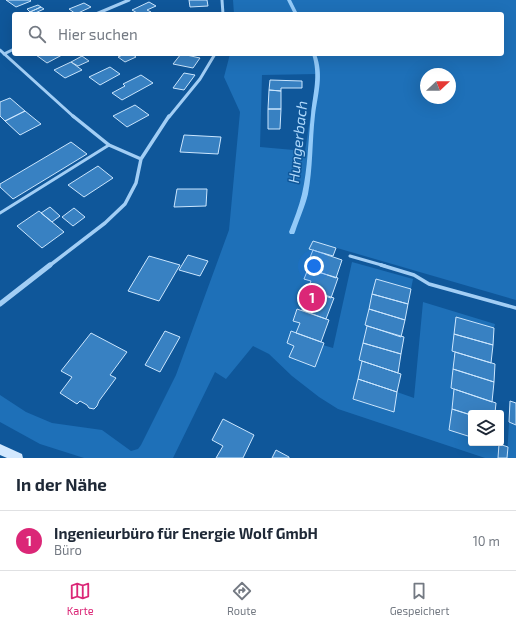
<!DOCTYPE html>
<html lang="de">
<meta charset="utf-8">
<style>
body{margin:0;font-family:"Exo 2",sans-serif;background:#f2f2f3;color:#1f2937}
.controls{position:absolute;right:12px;bottom:12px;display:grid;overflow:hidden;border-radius:4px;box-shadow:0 4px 16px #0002}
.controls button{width:36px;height:36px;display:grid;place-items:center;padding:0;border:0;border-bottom:1px solid #e0e1e3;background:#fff;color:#1f2937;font:20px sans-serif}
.compass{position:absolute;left:420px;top:68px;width:36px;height:36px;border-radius:50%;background:#fff;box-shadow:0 4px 16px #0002;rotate:68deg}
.you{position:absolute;left:314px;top:266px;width:14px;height:14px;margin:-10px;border:3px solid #fff;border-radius:50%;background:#1a73e8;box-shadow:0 0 0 6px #1a73e833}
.badge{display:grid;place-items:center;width:26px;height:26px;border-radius:50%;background:#db2777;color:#fff;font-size:13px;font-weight:700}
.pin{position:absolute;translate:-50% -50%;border:2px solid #fff;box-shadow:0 1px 4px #0006}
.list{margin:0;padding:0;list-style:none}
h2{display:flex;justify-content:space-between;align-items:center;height:52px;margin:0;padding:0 16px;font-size:17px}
h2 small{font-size:13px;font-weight:400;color:#747a83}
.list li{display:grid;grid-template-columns:26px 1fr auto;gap:12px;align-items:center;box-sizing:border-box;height:60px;padding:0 16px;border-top:1px solid #e0e1e3}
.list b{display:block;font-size:15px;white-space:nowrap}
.list p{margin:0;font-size:13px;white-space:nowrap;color:#747a83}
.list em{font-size:13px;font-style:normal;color:#747a83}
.icon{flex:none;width:22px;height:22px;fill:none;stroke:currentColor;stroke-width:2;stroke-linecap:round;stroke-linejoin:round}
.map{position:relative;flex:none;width:516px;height:458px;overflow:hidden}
.search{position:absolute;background:#fff;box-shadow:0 4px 16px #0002;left:12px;right:12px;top:12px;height:44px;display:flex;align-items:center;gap:10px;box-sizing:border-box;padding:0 14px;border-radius:4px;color:#747a83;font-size:15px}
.sheet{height:112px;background:#fff}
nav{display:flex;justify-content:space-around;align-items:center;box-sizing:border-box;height:56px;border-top:1px solid #e0e1e3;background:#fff;font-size:11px;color:#747a83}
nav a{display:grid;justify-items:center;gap:2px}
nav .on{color:#db2777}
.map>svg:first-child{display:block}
.green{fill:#1e70b8;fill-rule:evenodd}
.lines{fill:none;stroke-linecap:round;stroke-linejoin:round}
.stream{fill:#93caf8;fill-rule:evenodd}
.building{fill:#3881c2;stroke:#cbe6fe}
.lane-far1{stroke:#a2cef5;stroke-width:3}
.lane{stroke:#a2cef5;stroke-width:3.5}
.street-far2{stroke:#a2cef5;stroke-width:3}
.street-far1{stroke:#a2cef5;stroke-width:3.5}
.street{stroke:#a2cef5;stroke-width:5}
.secondary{fill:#d2e8fe;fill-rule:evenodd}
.labels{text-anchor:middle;stroke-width:3;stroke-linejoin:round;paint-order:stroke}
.water-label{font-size:15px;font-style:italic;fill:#aed8fb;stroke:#0f579a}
</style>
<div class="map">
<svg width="516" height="458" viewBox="0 0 516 458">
<rect width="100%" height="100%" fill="#0f579a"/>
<path class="green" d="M233 0H516V300L313 241 309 249 313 250 309 260 316 262 313 270 308 269 304 279 311 281 307 290 303 288 299 299 305 301 302 310 297 309 293 320 300 323 296 333 291 331 287 343 294 346 290 357 315 367 323 345 333 348 352 262 413 279 411 289 376 279 365 325 367 326 359 360 362 361 353 399 393 412 397 392 414 398 423 302 495 324 494 328 457 317 451 388 454 389 449 430 471 437V443H488L499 447 498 458H485L338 409 319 397 292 376 269 354 253 346 226 379 215 372 173 458H84L40 444 0 422V395L26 412 52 423 102 430 131 451 138 449 141 445 176 375 229 230 240 112 224 77 230 54H502V14H234ZM317 74 305 151 260 147 262 75ZM426 74H450V98H426Z
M509 422 516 425V458H507Z"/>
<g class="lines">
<path class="stream" d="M287 0H291L298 14H294Z
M312 54H316C324 75 318 93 315 115 312 141 313 168 308 194 305 207 299 219 295 232L294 234H290L289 232C294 219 299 207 302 194 308 168 308 141 311 115 313 93 319 76 312 54Z"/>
</g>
<path class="building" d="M6 0H30L31 1 16 7Z
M189 0H207L208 6 190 7Z
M149 2 156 6 147 10 151 12 145 14H139L132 10Z
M84 3 91 7 76 14 69 9Z
M38 5 41 7 30 12 27 9Z
M41 7 44 9 33 14 30 12Z
M38 54H60L62 55 47 63 36 55Z
M125 54H132L136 57 125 62 118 57Z
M181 54H182L200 58 193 68 173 64Z
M82 56 89 61 78 66 71 62Z
M71 62 82 70 65 78 54 70Z
M110 67 120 74 100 85 89 77Z
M184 73 195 75 184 90 173 88Z
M141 75 153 83 122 100 112 93 125 86 123 84Z
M270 80 302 81V88H281V91L269 90Z
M269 90 281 91V109H268Z
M10 98 25 111 5 121 0 116V102Z
M135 105 149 115 127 127 113 116Z
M268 109H281L280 129H268Z
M25 111 41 124 20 135 5 121Z
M184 135 221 137 218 154 180 152Z
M71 142 87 154 13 199 0 187V184Z
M98 166 113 178 84 197 68 185Z
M177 189H207L206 206 174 207Z
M50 207 60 216 52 222 41 213Z
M74 208 85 217 73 226 62 217Z
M39 211 64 232 42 248 17 226Z
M313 241 336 248 333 256 309 249Z
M313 250 342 260 336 278 313 270 316 262 309 260Z
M188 255 208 261 200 276 179 270Z
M149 256 180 265 159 301 128 291Z
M308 269 338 278 331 298 307 290 311 281 304 279Z
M376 279 411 289 408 304 372 294Z
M303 288 334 298 326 319 302 310 305 301 299 299Z
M372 294 408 304 405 320 369 309Z
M297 309 329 320 321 342 296 333 300 323 293 321Z
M369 309 405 320 401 337 365 325Z
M456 317 494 328 493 345 454 334Z
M367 326 404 337 401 354 363 343Z
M165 331 180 337 160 372 145 365Z
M291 331 324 343 315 367 289 357 294 346 287 343Z
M91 333 127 352 110 375 116 378 99 401 97 406 94 409 89 408 87 405 80 401 77 404 60 393 72 377 61 371Z
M454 334 493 345 491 363 452 351Z
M363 343 401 354 398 373 359 360Z
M455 352 495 364 494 382 453 369Z
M362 361 401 374 397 392 358 379Z
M453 369 494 382 492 402 451 388Z
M358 379 397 392 394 412 353 399Z
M454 389 496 403 495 413H471V415L452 409Z
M510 401 516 403V425L509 422Z
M452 409 471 415V437L449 430Z
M223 419 254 435 243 458H216L223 446 212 440Z
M499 444 508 447 507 458H498Z
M276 450 289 457V458H272Z"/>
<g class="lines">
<path class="lane-far1" d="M0 213 109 145
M350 256 385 266"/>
<path class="lane" d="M381 265 414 275 429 284 516 308"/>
<path class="street-far2" d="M222 0 223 14
M96 14 129 0
M0 50 74 117
M4 54 14 49
M169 117 200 79 215 54"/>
<path class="street-far1" d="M73 116 109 145 141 159
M49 266 105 223 125 204 136 183 141 159 169 116"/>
<path class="street" d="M0 304 50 265"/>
<path class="secondary" d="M0 444 22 454 23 458H7L0 455Z"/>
</g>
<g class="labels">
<g class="water-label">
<text transform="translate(298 142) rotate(-84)" y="5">Hungerbach</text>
</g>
</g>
</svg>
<div class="controls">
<button><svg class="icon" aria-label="layers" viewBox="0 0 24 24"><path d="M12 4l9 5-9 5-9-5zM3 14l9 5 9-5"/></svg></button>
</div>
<svg class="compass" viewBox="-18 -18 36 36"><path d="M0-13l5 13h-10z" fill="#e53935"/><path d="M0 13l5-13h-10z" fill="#747a83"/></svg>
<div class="you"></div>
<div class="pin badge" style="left:312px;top:298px">1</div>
<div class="search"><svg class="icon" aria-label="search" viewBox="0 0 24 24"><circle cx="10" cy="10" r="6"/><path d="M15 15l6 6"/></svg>Hier suchen</div>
</div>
<section class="sheet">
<h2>In der Nähe<small></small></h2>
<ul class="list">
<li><span class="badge">1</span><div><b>Ingenieurbüro für Energie Wolf GmbH</b><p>Büro</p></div><em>10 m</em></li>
</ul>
</section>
<nav>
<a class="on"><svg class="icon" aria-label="map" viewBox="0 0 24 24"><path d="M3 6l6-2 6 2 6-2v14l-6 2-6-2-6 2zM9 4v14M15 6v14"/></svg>Karte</a>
<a><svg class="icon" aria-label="directions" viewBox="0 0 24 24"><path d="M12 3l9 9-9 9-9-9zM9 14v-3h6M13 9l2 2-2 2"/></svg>Route</a>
<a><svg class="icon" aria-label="saved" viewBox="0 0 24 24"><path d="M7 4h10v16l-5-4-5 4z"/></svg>Gespeichert</a>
</nav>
